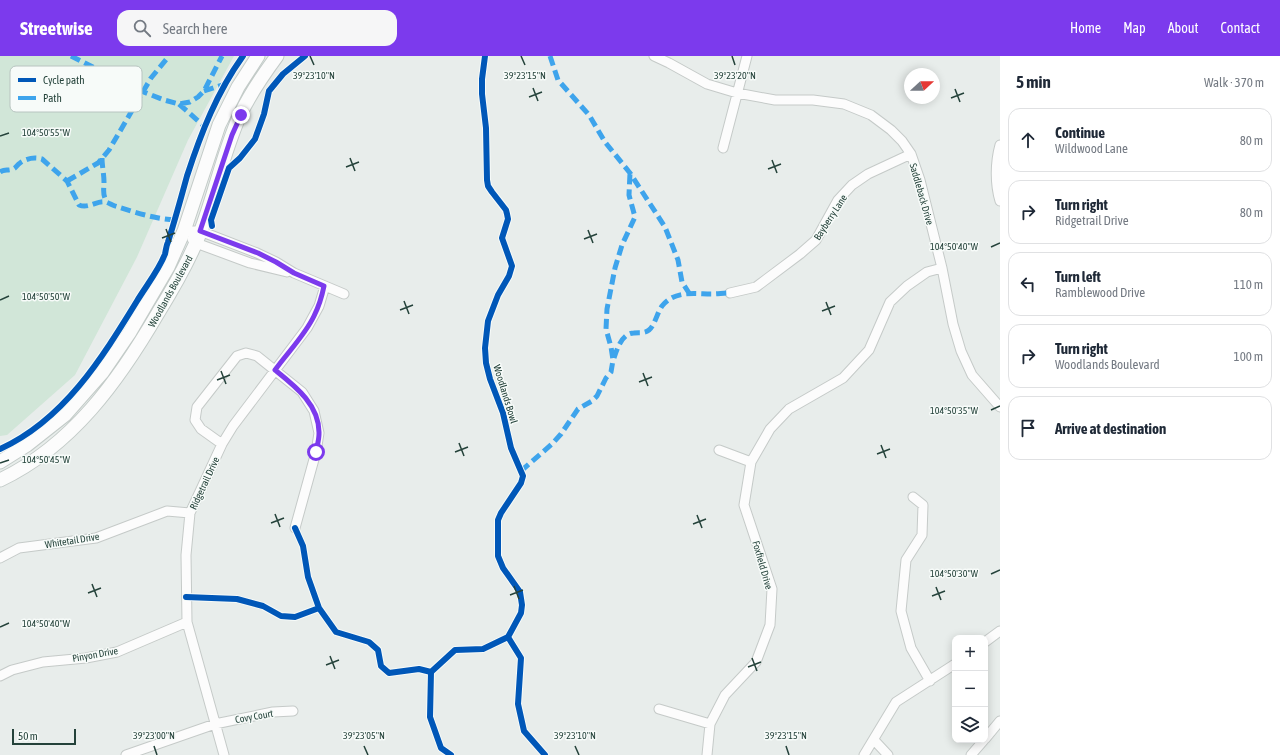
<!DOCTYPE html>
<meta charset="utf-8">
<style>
body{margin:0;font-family:"Asap Condensed",sans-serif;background:#f6f6f7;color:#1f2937}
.controls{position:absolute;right:12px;bottom:12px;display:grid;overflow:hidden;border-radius:8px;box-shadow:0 2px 10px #0003}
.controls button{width:36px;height:36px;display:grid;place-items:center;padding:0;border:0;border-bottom:1px solid #e0e1e3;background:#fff;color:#1f2937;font:20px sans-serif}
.compass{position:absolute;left:904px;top:12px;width:36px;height:36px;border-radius:50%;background:#fff;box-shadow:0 2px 10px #0003;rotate:69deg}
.scale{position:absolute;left:12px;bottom:10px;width:64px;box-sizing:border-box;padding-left:4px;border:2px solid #24423a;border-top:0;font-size:11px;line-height:14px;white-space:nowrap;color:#24423a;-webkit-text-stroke:3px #f7fbf9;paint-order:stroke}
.stop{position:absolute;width:12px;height:12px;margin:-9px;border:3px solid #7c3aed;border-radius:50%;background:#fff}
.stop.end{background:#7c3aed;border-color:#fff;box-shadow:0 1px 4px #0008}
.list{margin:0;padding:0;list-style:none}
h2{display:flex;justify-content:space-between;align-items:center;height:52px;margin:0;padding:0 16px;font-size:17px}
h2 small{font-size:13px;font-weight:400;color:#747a83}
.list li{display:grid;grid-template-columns:26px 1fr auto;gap:12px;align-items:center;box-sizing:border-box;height:64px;margin:0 8px 8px;padding:0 8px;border:1px solid #e0e1e3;border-radius:12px}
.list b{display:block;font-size:15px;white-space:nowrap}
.list p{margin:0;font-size:13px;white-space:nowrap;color:#747a83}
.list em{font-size:13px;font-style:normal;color:#747a83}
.icon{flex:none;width:22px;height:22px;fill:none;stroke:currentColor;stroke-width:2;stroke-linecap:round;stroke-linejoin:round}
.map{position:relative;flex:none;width:1000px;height:699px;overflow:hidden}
header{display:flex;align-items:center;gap:24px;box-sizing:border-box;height:56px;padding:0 20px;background:#7c3aed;color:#fff}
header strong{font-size:19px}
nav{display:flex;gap:22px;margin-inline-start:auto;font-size:14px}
.search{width:280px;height:36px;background:#f6f6f7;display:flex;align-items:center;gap:10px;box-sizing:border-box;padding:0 14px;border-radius:12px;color:#747a83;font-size:15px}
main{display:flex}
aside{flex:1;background:#fff}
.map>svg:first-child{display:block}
.green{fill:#d1e6d8}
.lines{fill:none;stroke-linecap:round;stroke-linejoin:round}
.street-casing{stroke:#c5cac8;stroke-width:11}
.secondary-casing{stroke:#c3cbc8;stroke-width:15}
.street{stroke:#fcfcfc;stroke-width:9}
.secondary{stroke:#fcfcfc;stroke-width:13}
.quiet{stroke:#3ea4ec;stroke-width:5;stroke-dasharray:10 5;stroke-linecap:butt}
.cycleway-casing{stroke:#f7fbf9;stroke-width:8}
.cycleway{stroke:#0057b8;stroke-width:6}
.route{stroke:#7c3aed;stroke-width:5}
.ticks{fill:none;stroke:#24423a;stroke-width:1.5}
.labels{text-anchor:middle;stroke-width:3;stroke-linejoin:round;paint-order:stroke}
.street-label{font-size:10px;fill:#24423a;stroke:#f7fbf9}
.key{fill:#f7fbf9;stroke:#b8c4c0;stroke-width:1}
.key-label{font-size:11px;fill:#24423a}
.ticks-label{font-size:10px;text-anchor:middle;fill:#24423a;stroke:#f7fbf9;stroke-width:3;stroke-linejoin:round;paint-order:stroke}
</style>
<header>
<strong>Streetwise</strong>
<div class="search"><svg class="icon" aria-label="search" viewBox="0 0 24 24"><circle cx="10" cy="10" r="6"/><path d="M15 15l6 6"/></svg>Search here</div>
<nav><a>Home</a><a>Map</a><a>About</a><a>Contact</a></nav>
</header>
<main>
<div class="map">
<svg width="1000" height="699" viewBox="0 0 1000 699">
<rect width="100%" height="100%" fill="#e8edeb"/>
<path class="green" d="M0 0H234L188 84 137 201 75 319 7 379 0 380Z"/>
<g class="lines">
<defs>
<path id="street" d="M654 0 669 7 707 28 737 37 775 44H813L844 48 871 59 891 74 902 85 911 98 920 124 942 212 953 268 961 295 972 319 1000 351
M1000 89C995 107 995 128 1000 145
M723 92 747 0
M184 175H200L257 197 276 206 294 217 344 238
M192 183 196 187 250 207 287 216
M730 237 756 231 800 198 816 184 838 144 852 129 868 118 911 98
M222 388 201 373 195 364 197 351 237 300 246 297 257 300 302 336 314 355 319 377 316 396 295 472
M719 394 751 406
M913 441 923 449 922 479 906 504 901 555 911 592 930 625
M0 502 19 492 96 482 167 455 190 457
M985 586 1000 575
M0 620 12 614 43 606 86 602 117 596 187 566
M659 653 710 668
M985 683 1000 665
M874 684 888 699
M126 699 215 668 273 656 293 655
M224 699 187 566 186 499 190 457 222 388 233 370 307 272 319 250 325 230
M707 699 710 668 725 639 756 606 770 569 772 533 744 449 751 406 770 373 789 353 843 322 869 294 890 246 907 230 927 216 942 212
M864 699 896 646 955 608
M971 699 984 684"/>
<path id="secondary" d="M0 406 27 389 65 359 102 317 130 276 168 211 184 175 219 69 238 31 258 0
M0 424C72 390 119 324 158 257 174 231 189 205 200 177 215 138 223 97 240 59 250 38 263 19 277 0"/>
</defs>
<use href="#street" class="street-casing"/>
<use href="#secondary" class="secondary-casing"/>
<use href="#street" class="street"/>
<use href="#secondary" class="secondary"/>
<path class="quiet" d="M71 0 136 33 164 44 179 48 190 46 198 41 204 35 222 0
M550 0 558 24 589 59 605 86 630 117 665 171 678 204 682 226 689 237
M204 35 225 28
M179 48 204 70
M102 102C102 110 104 118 104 126 104 134 102 138 107 146
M0 116C4 113 8 115 13 113 16 112 17 109 20 107 27 102 35 101 42 103L67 125 79 149C89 153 97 144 106 146 109 147 112 149 115 150 134 156 155 163 175 164
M67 125 98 107 109 94 151 22 169 0
M614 302C617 293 622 277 634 277 639 276 644 278 649 274 655 269 657 257 662 250 675 234 694 238 711 238 717 238 724 237 730 237
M521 415 552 388 561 378 578 353 592 345 597 340 606 322 611 316 613 304 611 291 606 273 607 253 615 212 622 189 635 161 629 139 630 117"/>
<defs>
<path id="cycleway" d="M212 170 211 164 229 112 240 102 255 83 264 58 269 35 283 18 305 0
M0 393C64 364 102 302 137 245 146 230 159 214 165 198 166 194 166 190 168 186 175 164 181 142 187 120 201 77 217 36 243 0
M295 472 303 490 308 521 319 552
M186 541 237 543 263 550 281 560 295 561 319 552 336 576 369 586 378 594 381 610 389 617 419 613 431 616
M508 581 521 602 518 648 524 675 545 699
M451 699 441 692 430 661 431 616 455 594 483 593 508 581 521 557 522 549 520 536 503 512 498 500V464L501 457 521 427 523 420 511 392 503 357 490 323 486 307 485 292 488 265 498 239 509 220 512 210 502 182 508 163 507 158 506 154 492 136 488 130 487 124 486 72 482 38V23L485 0"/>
</defs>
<use href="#cycleway" class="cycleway-casing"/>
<use href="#cycleway" class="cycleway"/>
</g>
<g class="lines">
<path class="route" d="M241 59 232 79 200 175 258 197 276 206 294 217 324 230C322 240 319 250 314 260 305 279 288 296 275 314 295 330 320 349 319 378 319 384 317 390 316 396"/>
</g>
<path class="ticks" d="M310 0 314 9M521 0 525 9M732 0 735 9M533 32 538 45M955 33 960 46M529 41 542 36M951 42 964 37M0 80 9 77M350 102 355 115M772 104 777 117M346 111 359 106M768 113 781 108M166 173 171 186M588 174 593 187M162 182 175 177M584 183 597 178M991 191 1000 187M0 244 9 240M404 245 409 258M826 246 831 259M400 254 413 249M822 255 835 250M221 315 226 328M643 317 648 330M217 324 230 319M639 326 652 321M991 354 1000 350M459 387 464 400M881 389 886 402M455 396 468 391M877 398 890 393M0 407 9 404M275 458 280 471M697 459 702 472M271 467 284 462M693 468 706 463M991 518 1000 514M92 528 97 541M514 530 519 543M936 531 941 544M88 537 101 532M510 539 523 534M932 540 945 535M0 571 9 567M330 600 335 613M752 602 757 615M326 609 339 604M748 611 761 606M154 690 157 699M364 690 368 699M575 690 579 699M786 690 789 699"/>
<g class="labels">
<g class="street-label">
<text transform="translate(922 138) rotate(74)" y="4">Saddleback Drive</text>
<text transform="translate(830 161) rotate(-57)" y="4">Bayberry Lane</text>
<text transform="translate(170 235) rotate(-61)" y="4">Woodlands Boulevard</text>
<text transform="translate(506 338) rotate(73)" y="4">Woodlands Bowl</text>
<text transform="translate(204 427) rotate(-65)" y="4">Ridgetrail Drive</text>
<text transform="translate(72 484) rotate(-9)" y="4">Whitetail Drive</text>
<text transform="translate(763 509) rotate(74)" y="4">Foxfield Drive</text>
<text transform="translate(95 598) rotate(-10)" y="4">Pinyon Drive</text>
<text transform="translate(254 660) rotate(-10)" y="4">Covy Court</text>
</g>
</g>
<rect x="10" y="10" width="132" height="46" rx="6" class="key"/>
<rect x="18" y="22" width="18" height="4" fill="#0057b8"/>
<rect x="18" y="40" width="18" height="4" fill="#3ea4ec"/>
<g class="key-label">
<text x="43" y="28">Cycle path</text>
<text x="43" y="46">Path</text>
</g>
<g class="ticks-label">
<text x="314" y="23">39°23'10"N</text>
<text x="525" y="23">39°23'15"N</text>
<text x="735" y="23">39°23'20"N</text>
<text x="46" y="80">104°50'55"W</text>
<text x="954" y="194">104°50'40"W</text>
<text x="46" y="244">104°50'50"W</text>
<text x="954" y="358">104°50'35"W</text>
<text x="46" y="407">104°50'45"W</text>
<text x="954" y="521">104°50'30"W</text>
<text x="46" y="571">104°50'40"W</text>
<text x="154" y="683">39°23'00"N</text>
<text x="364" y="683">39°23'05"N</text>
<text x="575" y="683">39°23'10"N</text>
<text x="786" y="683">39°23'15"N</text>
</g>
</svg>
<div class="controls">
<button>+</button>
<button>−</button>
<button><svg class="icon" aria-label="layers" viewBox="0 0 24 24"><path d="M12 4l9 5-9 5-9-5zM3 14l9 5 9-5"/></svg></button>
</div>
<svg class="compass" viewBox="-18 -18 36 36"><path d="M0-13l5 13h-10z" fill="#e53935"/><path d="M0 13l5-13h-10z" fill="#747a83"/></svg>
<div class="scale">50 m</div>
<div class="stop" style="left:316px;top:396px"></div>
<div class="stop end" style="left:241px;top:59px"></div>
</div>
<aside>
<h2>5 min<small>Walk · 370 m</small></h2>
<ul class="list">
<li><svg class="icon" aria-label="ahead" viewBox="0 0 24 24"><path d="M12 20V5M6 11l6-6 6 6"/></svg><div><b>Continue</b><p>Wildwood Lane</p></div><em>80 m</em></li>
<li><svg class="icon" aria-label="right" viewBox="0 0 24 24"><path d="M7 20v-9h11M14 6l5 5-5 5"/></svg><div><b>Turn right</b><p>Ridgetrail Drive</p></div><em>80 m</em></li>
<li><svg class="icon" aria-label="left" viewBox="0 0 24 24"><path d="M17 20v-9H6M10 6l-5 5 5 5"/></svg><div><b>Turn left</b><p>Ramblewood Drive</p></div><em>110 m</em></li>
<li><svg class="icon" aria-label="right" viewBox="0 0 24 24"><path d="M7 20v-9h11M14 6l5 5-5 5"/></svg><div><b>Turn right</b><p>Woodlands Boulevard</p></div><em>100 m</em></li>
<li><svg class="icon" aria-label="arrive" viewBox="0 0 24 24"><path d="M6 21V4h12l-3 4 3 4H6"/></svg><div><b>Arrive at destination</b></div></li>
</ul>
</aside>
</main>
